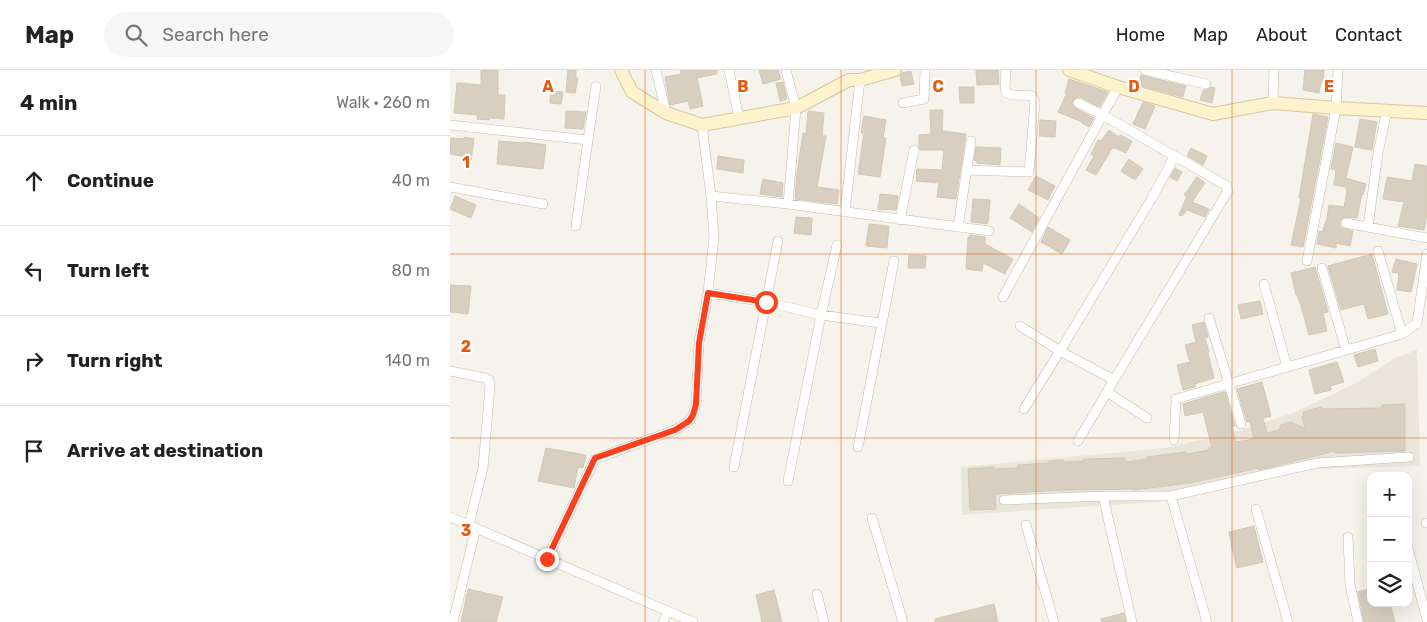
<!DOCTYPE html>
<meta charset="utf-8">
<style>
body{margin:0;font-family:Rubik,sans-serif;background:#f6f6f6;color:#222}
.controls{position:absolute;right:15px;bottom:15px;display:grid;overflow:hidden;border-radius:10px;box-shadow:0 5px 20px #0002}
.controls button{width:45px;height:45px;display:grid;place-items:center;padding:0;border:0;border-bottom:1px solid #e0e0e0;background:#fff;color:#222;font:25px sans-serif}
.stop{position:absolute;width:15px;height:15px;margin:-11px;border:4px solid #fc3f1d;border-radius:50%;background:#fff}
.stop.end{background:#fc3f1d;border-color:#fff;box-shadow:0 1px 5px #0008}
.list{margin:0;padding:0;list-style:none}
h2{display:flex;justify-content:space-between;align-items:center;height:65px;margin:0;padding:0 20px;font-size:21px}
h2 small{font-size:16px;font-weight:400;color:#767676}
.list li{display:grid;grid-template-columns:32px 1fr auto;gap:15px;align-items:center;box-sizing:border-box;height:90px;padding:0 20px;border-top:1px solid #e0e0e0}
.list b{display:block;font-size:19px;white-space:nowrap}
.list em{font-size:16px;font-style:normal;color:#767676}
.icon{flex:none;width:28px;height:28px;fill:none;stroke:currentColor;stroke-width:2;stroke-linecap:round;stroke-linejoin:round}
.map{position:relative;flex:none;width:977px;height:552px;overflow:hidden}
header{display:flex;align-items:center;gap:30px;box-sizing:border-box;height:70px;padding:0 25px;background:#fff;border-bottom:1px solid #e0e0e0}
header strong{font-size:24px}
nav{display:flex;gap:28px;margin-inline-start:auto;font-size:18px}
.search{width:350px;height:45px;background:#f6f6f6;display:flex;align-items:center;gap:12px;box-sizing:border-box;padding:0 18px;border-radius:28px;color:#767676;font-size:19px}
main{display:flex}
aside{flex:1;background:#fff}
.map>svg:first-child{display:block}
.residential{fill:#eae5da}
.building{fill:#d8cfc1;stroke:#d3c7b4}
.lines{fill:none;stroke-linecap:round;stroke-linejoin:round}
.street-casing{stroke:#c2bbae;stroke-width:10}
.secondary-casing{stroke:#d6c79b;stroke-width:14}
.street{stroke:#fff;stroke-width:9}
.secondary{stroke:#fff3cd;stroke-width:12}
.route{stroke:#fc3f1d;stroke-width:6}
.grid{fill:none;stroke:#e8590c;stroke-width:1;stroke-opacity:0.55}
.grid-label{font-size:16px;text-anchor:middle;font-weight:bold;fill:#e8590c;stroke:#fff;stroke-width:4.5;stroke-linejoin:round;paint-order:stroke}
</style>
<header>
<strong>Map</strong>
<div class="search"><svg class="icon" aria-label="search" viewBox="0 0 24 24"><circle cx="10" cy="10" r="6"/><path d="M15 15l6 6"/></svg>Search here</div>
<nav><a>Home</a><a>Map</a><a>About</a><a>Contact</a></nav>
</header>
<main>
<aside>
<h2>4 min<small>Walk · 260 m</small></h2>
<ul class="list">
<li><svg class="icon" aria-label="ahead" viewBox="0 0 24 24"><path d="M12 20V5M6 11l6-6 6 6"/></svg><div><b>Continue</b></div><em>40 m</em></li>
<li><svg class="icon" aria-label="left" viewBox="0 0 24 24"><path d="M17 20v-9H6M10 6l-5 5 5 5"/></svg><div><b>Turn left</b></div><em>80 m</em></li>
<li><svg class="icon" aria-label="right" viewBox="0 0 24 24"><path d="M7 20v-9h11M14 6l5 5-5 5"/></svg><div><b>Turn right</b></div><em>140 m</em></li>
<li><svg class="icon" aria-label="arrive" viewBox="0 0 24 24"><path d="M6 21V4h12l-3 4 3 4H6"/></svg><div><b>Arrive at destination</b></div></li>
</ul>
</aside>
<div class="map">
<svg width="977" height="552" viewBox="0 0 977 552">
<rect width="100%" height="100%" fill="#f6f3ec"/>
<path class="residential" d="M967 280 970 396 862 399 720 431 512 445 511 397 715 378 782 363 843 343 904 314 945 288Z"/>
<path class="building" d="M31 0H48V25H55L54 49 39 48V50L27 49 28 45 4 43 7 13 31 15Z
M118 0H126V8H128L125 23 116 22Z
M230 0H267V4L247 8 253 36 240 39 238 31 220 35 215 7 231 4Z
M309 0H328L331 9 313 14Z
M526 0H548L549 14 527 15Z
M855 0H874L873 11H871L869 23 853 20Z
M461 1 464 14 452 16 450 6 452 3Z
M691 5 736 16 733 27 689 15Z
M619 9 658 22 650 37 630 27H627L623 30 622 34 625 38 644 48 639 57 632 53V52L608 42 617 23H615Z
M333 12 337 29 330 31 326 13Z
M509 17H524V33H510Z
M761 17 765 18 762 33 750 30 753 20H757Z
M101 21 113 22 111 34 100 33Z
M693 32 705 36 695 59 683 54Z
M480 40H493L492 61 516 64 506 129 487 127 489 113 466 111 467 99 492 100 494 80H470L469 77V65L481 64Z
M116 41 136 42 133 59 115 58Z
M358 41 374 43 372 66H376L367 117 389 120 387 134 345 129 347 103 353 63 356 64Z
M863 44 878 47 853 177 841 175 851 128H849Z
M414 46 436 50 433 68H436L430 107 408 104 414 63H411Z
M910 49 927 52 922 80 905 77Z
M590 50 606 51 605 67 589 66Z
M659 60 669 67 670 65 682 71 676 83 663 77 646 105 636 100 644 86 641 84 648 70 651 71Z
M14 67 24 69 21 90 11 88V86L0 84 1 68 14 69Z
M49 71 74 73 75 72 96 75 93 99 47 94Z
M886 73 903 77 896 108 916 114 913 125 912 124 907 148 894 147 890 151V156L892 158 903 161 900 176 886 173V178L867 174 869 161 872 162 877 148 879 135 894 137 897 121 896 120V117L884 115 886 100 881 99Z
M526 77 551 78 550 95 527 93V91L524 90Z
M741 78 757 86 753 95 737 86Z
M268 86 294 90 293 103 267 99Z
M679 89 693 99 685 110 671 101Z
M965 94 977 96V143L974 160 948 156 954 132 933 129 937 107 962 111Z
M725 98 732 102 727 111 720 107Z
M586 106 605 116 598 130 578 120Z
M747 107 755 113 742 132 759 139 755 147 737 140 732 146 729 145 737 126 734 125Z
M313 109 333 113 332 127 310 124Z
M430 124 448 126 446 140 428 139Z
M5 126 26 135 21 148 0 139Z
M523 129 540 130 538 153H537V154L521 152Z
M569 134 589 148 582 162 560 148Z
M346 147 362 148 361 165 344 163Z
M419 154 439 156 437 178 416 176Z
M598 157 620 170 612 184 591 172Z
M520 165 535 167V174L563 189 555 204 533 193 532 201 516 199 518 167H520Z
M922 184 938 244 918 249 914 234 891 240 878 196Z
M459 185 476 186 475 198H458Z
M946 189 967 194 961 222 947 220 949 203 942 202Z
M865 197 878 242 873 243 877 261 859 265 850 233 847 225H846L841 203Z
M0 215 21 216 18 244 0 242Z
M810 231 813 244 791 249 788 235Z
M754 252 758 267 755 268 759 282 758 283 764 308 745 314V317L733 320 727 295 740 292 735 275 746 272 742 255Z
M925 279 928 291 908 297 904 285Z
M887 292 894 312 880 316 881 320 865 324 859 300Z
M812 312 821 346 813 348 817 363 829 360 831 355 836 353 840 352 855 358 852 346 854 345 853 342 871 337 872 339 932 338V335L955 334V381L885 383V381L809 400V398L740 413 684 420V419L614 420 545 424 546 439 520 440 518 399 544 397V399L568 398V395L599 393V391L613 390V392L634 391V389L675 388V392L698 389 697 387 736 382 737 384 759 380 758 378H762L753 342 735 346 733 334 773 322H775L785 356H782L786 372 804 369 800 352H797L787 319Z
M96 378 136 385 133 398 128 397 124 418 88 411Z
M804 456 813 492 787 498 781 475H782L779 462Z
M921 518V533H940L945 552H914L908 522Z
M18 519 53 527 46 552H11Z
M324 520 332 552H312L306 525Z
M544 534 548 552H485V549Z
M674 543 676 552H652L651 549Z"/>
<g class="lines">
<defs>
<path id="street" d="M206 0 216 43
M279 0 289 48
M336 0 346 38 338 134
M695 0 756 14
M453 33 474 29 475 0
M628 33 653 45 777 116 778 121 664 310 610 281 702 128 724 87
M823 33 824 0
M0 55 138 70 146 16
M517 100 579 102 585 32 582 26C574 24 563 27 556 23L555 18 556 0
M0 117 93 134
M261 126 338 134 539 161
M395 142 410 10
M450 150 464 80
M896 153 977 168
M126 156 138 70
M508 157 521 71
M918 157 928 83 937 40
M928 181 952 264
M857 191 886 38 888 0
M872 198 896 280
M814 214 837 297
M258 223 316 232 371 245 431 253
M553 227 668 17
M759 248 791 354
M570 256 610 281 574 339
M0 301 35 308 39 310 40 316 33 398 19 455
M657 322 697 348
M724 370 726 329 952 264 967 253 977 184
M628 371 664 310
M408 377 444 191
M284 397 328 171
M338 411 371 245 387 175
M653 426 682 552
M721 426 757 552
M554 430 653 426H721L867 393 959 387
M806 439 838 552
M0 447 243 552
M422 448 453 552
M976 453H977
M576 455 604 552
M898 467 900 514 908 552
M958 478 977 550
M97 489 145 389 225 360 239 351 243 345 246 334 249 273 258 223 264 167 261 126 252 55
M367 524 374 552
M3 552 26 458
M213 552 218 541"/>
<path id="secondary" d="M171 0 182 22 216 43 252 55 346 38 399 10H410L445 0
M619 0 668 17 763 44 823 33 886 38 977 43"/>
</defs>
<use href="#street" class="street-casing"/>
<use href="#secondary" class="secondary-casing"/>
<use href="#street" class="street"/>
<use href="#secondary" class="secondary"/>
</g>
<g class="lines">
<path class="route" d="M97 489 145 388 225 360 239 351 243 345 246 334 249 273 258 223 316 232"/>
</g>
<path class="grid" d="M195 0V552M391 0V552M586 0V552M782 0V552M0 184H977M0 368H977"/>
<g class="grid-label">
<text x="98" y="22">A</text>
<text x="293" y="22">B</text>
<text x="488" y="22">C</text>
<text x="684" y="22">D</text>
<text x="879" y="22">E</text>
<text x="16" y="98">1</text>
<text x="16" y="282">2</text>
<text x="16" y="466">3</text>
</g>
</svg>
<div class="controls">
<button>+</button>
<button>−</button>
<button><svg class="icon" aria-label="layers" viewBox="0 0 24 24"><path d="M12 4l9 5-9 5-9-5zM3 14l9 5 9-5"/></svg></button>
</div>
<div class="stop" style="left:316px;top:232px"></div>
<div class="stop end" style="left:97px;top:489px"></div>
</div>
</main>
